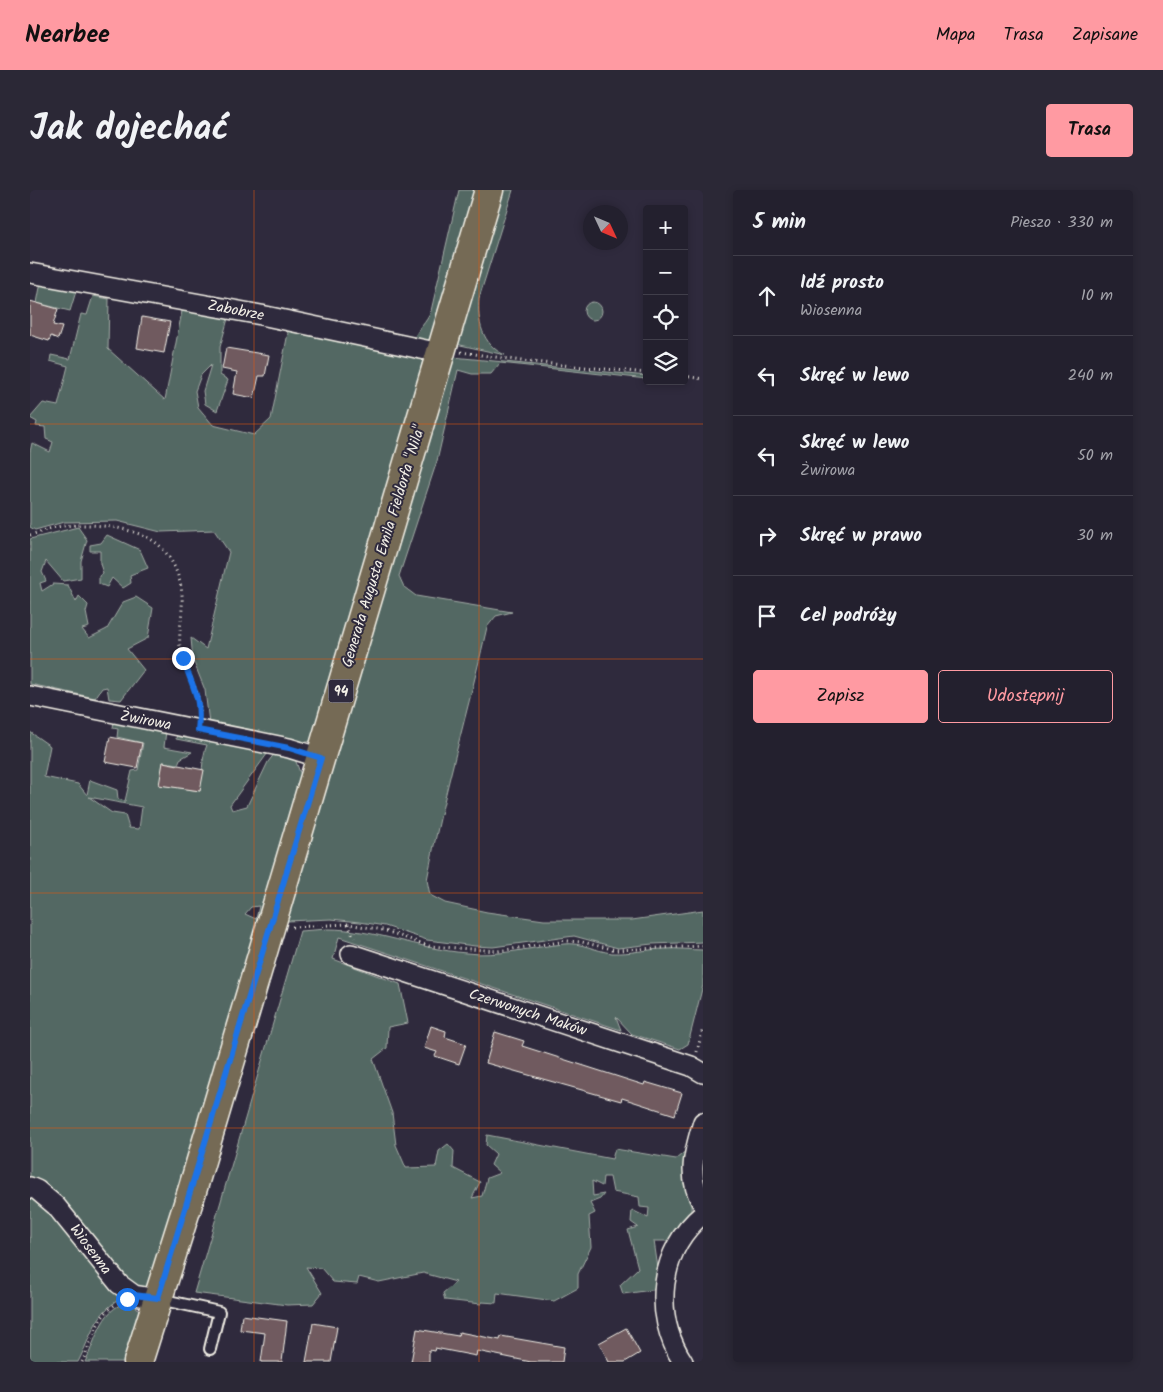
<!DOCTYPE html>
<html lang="pl">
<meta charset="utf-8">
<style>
body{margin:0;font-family:Kalam,sans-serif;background:#2b2836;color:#f1f3f6}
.controls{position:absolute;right:15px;top:15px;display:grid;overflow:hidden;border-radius:5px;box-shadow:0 2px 8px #0003}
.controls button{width:45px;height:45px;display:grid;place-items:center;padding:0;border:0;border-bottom:1px solid #403e4a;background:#23202e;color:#f1f3f6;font:25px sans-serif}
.compass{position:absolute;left:553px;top:15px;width:45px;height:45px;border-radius:50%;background:#23202e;box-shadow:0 2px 8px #0003;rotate:134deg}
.stop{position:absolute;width:15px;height:15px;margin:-11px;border:4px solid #1a73e8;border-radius:50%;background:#fff}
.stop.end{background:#1a73e8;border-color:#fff;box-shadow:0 1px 5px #0008}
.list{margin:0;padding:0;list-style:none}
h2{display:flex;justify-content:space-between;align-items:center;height:65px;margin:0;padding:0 20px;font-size:21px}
h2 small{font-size:16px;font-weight:400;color:#a3a3aa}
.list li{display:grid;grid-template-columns:32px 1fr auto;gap:15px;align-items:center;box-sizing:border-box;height:80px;padding:0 20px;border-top:1px solid #403e4a}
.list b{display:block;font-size:19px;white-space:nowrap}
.list p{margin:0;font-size:16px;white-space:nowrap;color:#a3a3aa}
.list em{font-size:16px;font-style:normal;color:#a3a3aa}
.actions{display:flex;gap:10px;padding:15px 20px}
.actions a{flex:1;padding:11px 0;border:1px solid #ff9aa2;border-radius:5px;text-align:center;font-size:18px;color:#ff9aa2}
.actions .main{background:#ff9aa2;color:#111}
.icon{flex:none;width:28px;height:28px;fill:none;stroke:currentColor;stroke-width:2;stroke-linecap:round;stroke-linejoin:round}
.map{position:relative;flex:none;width:673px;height:1172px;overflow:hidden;border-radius:5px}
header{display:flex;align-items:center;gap:30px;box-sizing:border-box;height:70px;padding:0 25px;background:#ff9aa2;color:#111}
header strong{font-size:24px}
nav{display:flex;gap:28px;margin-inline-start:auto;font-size:18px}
.intro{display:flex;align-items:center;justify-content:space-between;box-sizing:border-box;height:120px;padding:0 30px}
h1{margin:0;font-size:35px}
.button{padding:12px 22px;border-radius:5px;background:#ff9aa2;color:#111;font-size:18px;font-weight:700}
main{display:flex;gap:30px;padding:0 30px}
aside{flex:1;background:#23202e;border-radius:5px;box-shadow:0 2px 8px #0003}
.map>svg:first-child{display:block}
.green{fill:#526863;stroke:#a3aca6;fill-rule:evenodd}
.building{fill:#705a5f;stroke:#f4f1e8}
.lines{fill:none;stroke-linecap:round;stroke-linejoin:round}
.service-casing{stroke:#f4f1e8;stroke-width:14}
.minor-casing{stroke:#f4f1e8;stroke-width:22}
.primary-casing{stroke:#f4f1e8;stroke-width:31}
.path{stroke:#f4f1e8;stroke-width:3;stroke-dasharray:1 4;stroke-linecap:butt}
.service{stroke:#2f2a3d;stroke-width:10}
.minor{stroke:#2f2a3d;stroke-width:19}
.primary{stroke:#756b55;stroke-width:28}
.route{stroke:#1a73e8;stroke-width:6}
.grid{fill:none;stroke:#e8590c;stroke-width:1;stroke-opacity:0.55}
.labels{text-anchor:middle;stroke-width:4;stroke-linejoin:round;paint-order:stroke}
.shield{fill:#2f2a3d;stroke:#b9b5b5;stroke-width:1}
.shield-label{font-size:14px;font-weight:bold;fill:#f4f1e8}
.street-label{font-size:15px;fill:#f4f1e8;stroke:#2f2a3d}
</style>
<header>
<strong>Nearbee</strong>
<nav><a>Mapa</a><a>Trasa</a><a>Zapisane</a></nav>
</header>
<div class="intro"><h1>Jak dojechać</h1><a class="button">Trasa</a></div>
<main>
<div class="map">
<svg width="673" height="1172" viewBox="0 0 673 1172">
<rect width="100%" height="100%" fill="#2f2a3d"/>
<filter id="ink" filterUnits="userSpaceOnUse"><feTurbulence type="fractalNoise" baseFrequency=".02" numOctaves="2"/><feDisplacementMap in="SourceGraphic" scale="10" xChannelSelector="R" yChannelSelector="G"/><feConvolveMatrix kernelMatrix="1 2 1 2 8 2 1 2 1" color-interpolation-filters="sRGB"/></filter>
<g filter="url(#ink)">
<path class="green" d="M429 0H450L403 149 398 152 383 151C387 139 397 133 401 121Z
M472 0H483L449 108C447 131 452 155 475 165L426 154Z
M11 92 47 98 40 121 7 113Z
M63 106 79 109 78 159 135 210 153 116 199 125 190 157V185L198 190 187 221 175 214 173 201 181 175 171 185 165 201 168 217 183 235 224 245 241 229 258 143 252 135 390 167 393 171 282 551 273 553 179 533 175 500 163 470 161 448 176 459 199 362 184 340 131 342 87 331 34 332 5 340 0 337V262L2 253 20 262 23 252 16 249 15 237 6 236 7 232 0 228 13 213 28 216 38 176 20 171 21 165 40 169 51 124 57 125Z
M554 121a9 9 0 1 1 18 0a9 9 0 1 1-18 0Z
M423 167 617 186V189L470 173 461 184H442L428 180 407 271 369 386 374 397 386 406 482 422 466 426 457 437C438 522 413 605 397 690L400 705 415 713 457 722 514 730H602L673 720V752L622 754 588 758 544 746 463 757 445 756 397 750 355 736 330 732 301 729 257 731Z
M48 337 57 350 51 371V388L33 391 16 371 12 382 16 391 10 393 12 401 23 394 38 395 46 412 49 406 58 415 56 422 59 437 52 439 59 448 77 439 93 412 106 407 123 418 118 448 97 459 114 480 91 510 79 509 77 497 72 498 65 508 0 494V349Z
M77 345 110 360 118 378 100 385 101 393 93 398 82 388 77 397 69 394V386L73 383 70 374V361H60V355L71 353Z
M84 530 136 541 134 557 162 562 150 569 148 574 133 572 130 595 170 601C173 585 171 569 177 555L146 549 147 543 240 560 200 615 202 620 217 616 238 572 245 563 265 569 272 588 120 1092 113 1099 102 1097 0 990V542L20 556 14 587 48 594 57 605 60 590 87 600 88 609 95 611 102 581 108 580 113 553 87 547 88 539 83 538ZM59 607 112 617 109 639 99 638 95 625 82 623ZM229 716 226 729 215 724 221 717Z
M298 739C345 739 388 759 436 763 470 767 500 757 534 754 551 752 565 761 582 763 600 764 617 759 635 759 648 758 660 760 673 760V795L658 854 650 859 602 844 586 827 591 840 309 747 303 769 370 794 378 833 358 837 357 858 343 869 362 923 366 955 376 978 406 977 409 961 418 954 424 961 423 978 450 992 442 1008 452 1006 457 988 470 983 461 975 466 964 456 955 457 945 582 969 585 959 646 969 662 956 661 1024 653 1037 638 1051H624L630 1092 629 1099 593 1104 590 1095 608 1078 598 1040 608 1037 601 1032 602 1020 618 1028 619 1018 610 1017 609 1007 583 1002 580 987H573L572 996 562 991 563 1006 574 1004 570 1009 560 1013 565 1023 559 1026 561 1057 548 1084V1098L524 1111 467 1103 466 1113 452 1112 451 1114 415 1110 413 1103 426 1092 393 1083 349 1092 329 1087 327 1094 303 1092 291 1078 276 1077 292 1103 283 1114 257 1115 164 1103 270 741Z
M0 1002 13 1010 95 1107C65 1120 62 1145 48 1172H0Z
M103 1113 109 1120 99 1172H55C66 1151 73 1111 103 1113Z"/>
<path class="building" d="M0 111 28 119 23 135 32 137 28 149 21 146 19 151 0 145Z
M112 127 140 132 134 163 107 158Z
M196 158 239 165 235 186H229L224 208 203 204 207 182 192 179Z
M80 547 112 553 107 578 75 572Z
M133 572 174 580 170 601 129 595Z
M401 836 416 841 415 847 436 854 429 874 405 866 407 862 394 858Z
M465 842 494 851 492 856 614 895 615 892 652 903 645 925 592 908 591 911 456 873Z
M212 1125 257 1131 252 1172H231L235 1143 210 1140Z
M283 1133 307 1137 301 1172H276Z
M596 1138 610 1163 595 1172H579L569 1153Z
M387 1139 428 1146 429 1142 470 1150 471 1146 534 1157 532 1172H501L447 1161 446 1166 405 1158 404 1161 399 1160V1172H381Z"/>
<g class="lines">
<defs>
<path id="service" d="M129 1109 189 1122 180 1159"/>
<path id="minor" d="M0 83 231 125 410 163
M0 506 259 558 291 568
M321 764 661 876 673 883
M673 932C664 962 656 987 673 1015
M0 997 7 1000 26 1016 89 1094 104 1105 128 1109
M653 1172C622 1124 629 1060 673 1024"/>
<path id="primary" d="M108 1172 162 1001 459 0"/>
</defs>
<use href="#service" class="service-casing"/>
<use href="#minor" class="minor-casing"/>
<use href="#primary" class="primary-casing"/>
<path class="path" d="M431 162 492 171 617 183
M654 186 673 189
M0 345C11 342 22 337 33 336 60 333 102 336 125 352 139 362 148 381 151 397 155 417 148 438 150 458 154 481 170 499 170 523
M318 734 324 748
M262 737 318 734 353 740 399 756 468 761 537 751 552 752 586 760 673 756
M667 862 673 838
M52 1172C62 1152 67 1122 89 1113"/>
<use href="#service" class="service"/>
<use href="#minor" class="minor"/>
<use href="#primary" class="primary"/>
</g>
</g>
<g class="lines" filter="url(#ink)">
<path class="route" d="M97 1109 104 1105 128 1108 291 568 259 558 168 540C172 506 162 498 153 468"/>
</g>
<path class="grid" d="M224 0V1172M449 0V1172M0 234H673M0 469H673M0 703H673M0 938H673"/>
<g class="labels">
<rect class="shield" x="298.5" y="489.5" width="25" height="23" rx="4"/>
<g class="shield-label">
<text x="311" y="506">94</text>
</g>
<g class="street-label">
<text transform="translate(206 120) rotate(11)" y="5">Zabobrze</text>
<text transform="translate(353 356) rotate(-73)" y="5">Generała Augusta Emila Fieldorfa "Nila"</text>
<text transform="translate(116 530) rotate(11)" y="5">Żwirowa</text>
<text transform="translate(498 822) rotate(18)" y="5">Czerwonych Maków</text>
<text transform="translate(61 1059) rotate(53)" y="5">Wiosenna</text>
</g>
</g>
</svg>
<div class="controls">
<button>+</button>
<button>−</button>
<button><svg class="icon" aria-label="locate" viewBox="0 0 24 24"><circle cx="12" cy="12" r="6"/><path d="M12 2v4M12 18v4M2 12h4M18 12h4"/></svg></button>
<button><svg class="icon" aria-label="layers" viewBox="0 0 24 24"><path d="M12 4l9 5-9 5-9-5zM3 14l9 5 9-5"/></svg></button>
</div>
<svg class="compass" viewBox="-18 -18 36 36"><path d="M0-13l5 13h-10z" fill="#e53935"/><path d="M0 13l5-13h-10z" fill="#a3a3aa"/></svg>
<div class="stop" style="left:97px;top:1109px"></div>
<div class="stop end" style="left:153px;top:468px"></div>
</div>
<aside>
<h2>5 min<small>Pieszo · 330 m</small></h2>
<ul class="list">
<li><svg class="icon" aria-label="ahead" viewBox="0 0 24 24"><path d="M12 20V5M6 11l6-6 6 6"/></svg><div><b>Idź prosto</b><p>Wiosenna</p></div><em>10 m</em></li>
<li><svg class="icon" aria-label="left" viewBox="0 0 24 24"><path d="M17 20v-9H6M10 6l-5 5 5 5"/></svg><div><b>Skręć w lewo</b></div><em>240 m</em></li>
<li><svg class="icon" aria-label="left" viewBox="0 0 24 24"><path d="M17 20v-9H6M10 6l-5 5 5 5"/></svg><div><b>Skręć w lewo</b><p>Żwirowa</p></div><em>50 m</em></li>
<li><svg class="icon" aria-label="right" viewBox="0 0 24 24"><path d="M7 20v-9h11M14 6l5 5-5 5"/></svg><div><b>Skręć w prawo</b></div><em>30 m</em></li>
<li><svg class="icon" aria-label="arrive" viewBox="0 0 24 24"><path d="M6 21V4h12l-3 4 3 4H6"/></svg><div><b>Cel podróży</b></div></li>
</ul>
<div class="actions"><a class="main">Zapisz</a><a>Udostępnij</a></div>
</aside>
</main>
